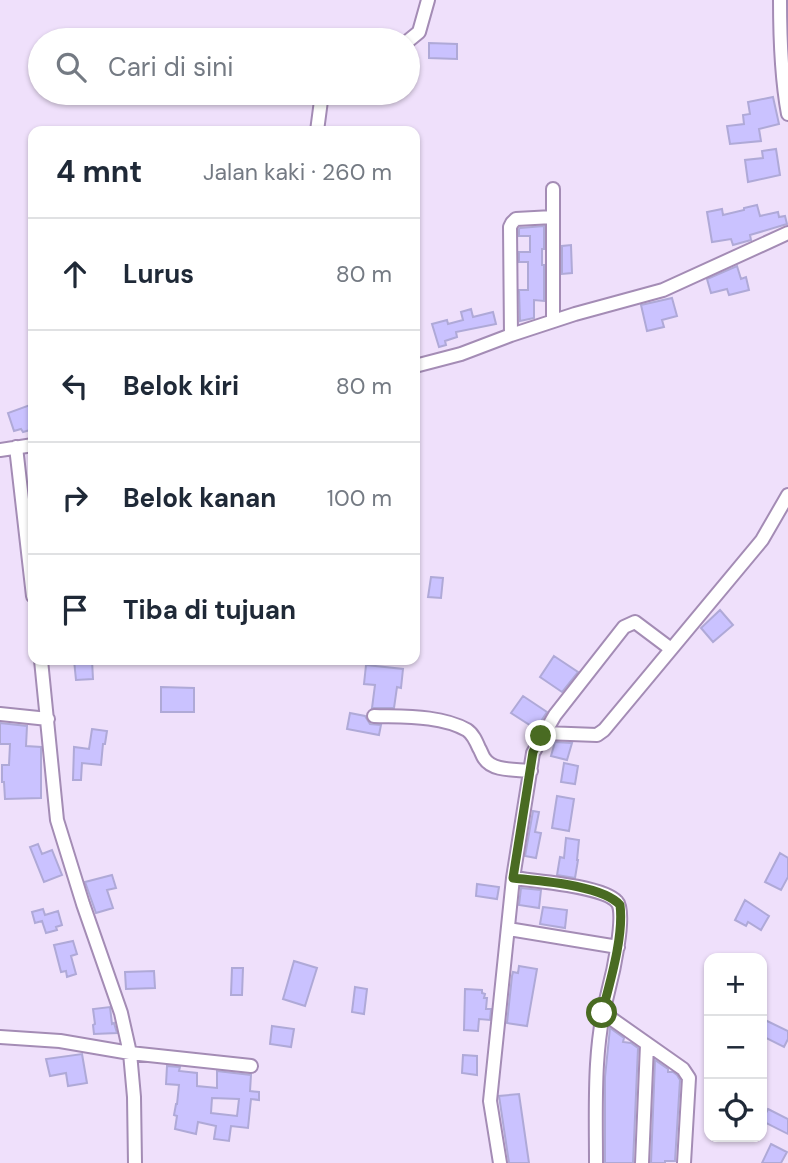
<!DOCTYPE html>
<html lang="id">
<meta charset="utf-8">
<style>
body{margin:0;font-family:"DM Sans",sans-serif;background:#f2f2f3;color:#1f2937}
.controls{position:absolute;right:21px;bottom:21px;display:grid;overflow:hidden;border-radius:14px;box-shadow:0 2px 5px #0004}
.controls button{width:63px;height:63px;display:grid;place-items:center;padding:0;border:0;border-bottom:2px solid #e0e1e3;background:#fff;color:#1f2937;font:35px sans-serif}
.stop{position:absolute;width:21px;height:21px;margin:-16px;border:5px solid #496b22;border-radius:50%;background:#fff}
.stop.end{background:#496b22;border-color:#fff;box-shadow:0 2px 7px #0008}
.list{margin:0;padding:0;list-style:none}
h2{display:flex;justify-content:space-between;align-items:center;height:91px;margin:0;padding:0 28px;font-size:30px}
h2 small{font-size:23px;font-weight:400;color:#747a83}
.list li{display:grid;grid-template-columns:46px 1fr auto;gap:21px;align-items:center;box-sizing:border-box;height:112px;padding:0 28px;border-top:2px solid #e0e1e3}
.list b{display:block;font-size:26px;white-space:nowrap}
.list em{font-size:23px;font-style:normal;color:#747a83}
.icon{flex:none;width:38px;height:38px;fill:none;stroke:currentColor;stroke-width:2;stroke-linecap:round;stroke-linejoin:round}
.map{position:relative;flex:none;width:788px;height:1163px;overflow:hidden}
.search{position:absolute;background:#fff;box-shadow:0 2px 5px #0004;left:28px;top:28px;width:392px;height:77px;display:flex;align-items:center;gap:18px;box-sizing:border-box;padding:0 24px;border-radius:38px;color:#747a83;font-size:26px}
.panel{position:absolute;background:#fff;box-shadow:0 2px 5px #0004;left:28px;top:126px;width:392px;height:539px;border-radius:14px}
.map>svg:first-child{display:block}
.building{fill:#cac2ff;stroke:#afa9d7;stroke-width:2;fill-rule:evenodd}
.lines{fill:none;stroke-linecap:round;stroke-linejoin:round}
.minor-casing{stroke:#a48cb5;stroke-width:16}
.minor{stroke:#fff;stroke-width:12}
.route{stroke:#496b22;stroke-width:9}
</style>
<div class="map">
<svg width="788" height="1163" viewBox="0 0 788 1163">
<rect width="100%" height="100%" fill="#efe0fb"/>
<path class="building" d="M429 43 457 44V59L429 58Z
M773 97 779 124 759 129 761 141 730 144 727 126 744 124 743 115 750 114 748 102Z
M776 149 780 175 748 182 745 160 763 158 762 151Z
M757 205 760 216 778 212 779 217 785 216 787 224 750 235 751 240 733 245 731 239 712 242 707 212 722 209 723 215 744 210V208Z
M544 226V249H542V265H544V301L534 300V318L520 321 519 290H528V262H519V252H530V236H519V229L520 228Z
M571 245 572 273 562 274V246Z
M737 266 741 279 746 277 749 290 729 295 727 289 711 293 707 279Z
M672 298 677 316 662 320 664 327 647 331 641 305Z
M471 309 473 317 493 312 496 324 456 332 457 337 445 341 446 345 439 347 432 324 447 320 448 324 463 320 461 312Z
M30 405 33 415V424L29 426 30 430 23 432 21 429 14 431 8 413Z
M431 577 443 578 441 598 428 597Z
M720 610 733 625 713 642 701 628Z
M554 656 578 672 562 692 540 677Z
M74 660H92L93 679 76 680Z
M366 665 403 669 401 688 397 687 394 708H372L375 685 364 684Z
M161 687 194 688V712H161Z
M523 696 547 712 536 729 511 713Z
M350 713 365 716 370 724 381 725 379 735 347 729Z
M0 723 27 726 26 746 41 747V798L5 799 4 782H2V765H9L10 744H0Z
M92 729 107 731 105 744H103L101 765 82 763 81 780H73L74 747 89 749Z
M555 742 572 743 567 760 551 756Z
M564 763 578 766 575 784 561 782Z
M557 796 574 799 569 831 552 828Z
M533 811 539 812 535 832 541 833 536 858 525 856Z
M566 838 579 840 577 860H578L575 878 557 875 560 857 564 858Z
M38 844 42 854 52 850 62 875 44 882 30 847Z
M780 853 788 858V877L781 890 765 882Z
M112 875 116 888 107 890 113 908 96 913 85 882Z
M477 884 499 887 497 899 476 896Z
M521 888 541 890 539 908 519 905Z
M745 900 769 916 761 930 748 922 746 926 735 920Z
M543 907 567 910 565 928 540 924Z
M43 909 45 915 58 911 62 925 56 927 57 930 46 933 42 921 35 923 32 912Z
M73 941 77 954 71 956 76 974 67 977 66 971 61 972 54 945Z
M294 961 317 968 305 1006 283 999Z
M519 966 537 969 527 1026 507 1023 512 976 513 972 518 973Z
M232 968H243L242 995H231Z
M154 971 155 988 126 989 125 972Z
M355 987 367 989 364 1014 352 1012Z
M465 989 482 990V993L485 994 484 998H487L486 1009H491L490 1020 479 1019 478 1031 464 1030Z
M110 1007 112 1024 114 1023 117 1033 94 1034 93 1025 95 1024 93 1009Z
M765 1020 788 1031V1039L784 1047 762 1036V1028Z
M272 1026 294 1029 291 1047 270 1044Z
M610 1028 624 1038 623 1042 631 1043 638 1048 633 1163H605V1077Z
M82 1054 87 1083 68 1086 66 1073 50 1076 46 1059Z
M463 1055 477 1056V1075L462 1073Z
M655 1060 668 1069V1072H673L677 1075 680 1080 675 1161H665V1163H651Z
M167 1066 180 1067 179 1071 197 1073V1086L217 1088V1071L251 1075 250 1091 259 1092V1100L251 1099 248 1128 231 1126 229 1141 214 1139 216 1126 198 1122 196 1134 175 1129 177 1116 174 1115 176 1104H177L179 1085 166 1084ZM212 1098 239 1099 237 1116 211 1113Z
M519 1094 529 1163H509L499 1096Z
M768 1109 788 1119V1134L762 1121Z
M771 1144 787 1152 781 1163H762Z"/>
<g class="lines">
<defs>
<path id="minor" d="M780 0C780 39 781 76 788 114
M408 41 419 32 428 0
M317 131 322 93
M553 321V189
M511 335 510 227 512 223 516 219 553 217
M415 366 461 354 511 335 575 314 663 290 788 233
M16 447 33 596
M0 450 33 445
M41 660 57 820 83 904 121 1013 130 1053 134 1097 135 1163
M0 714 48 719
M374 716C404 717 440 715 467 730 473 734 476 741 479 748 481 751 482 755 484 758 493 772 516 769 531 771
M544 733 597 735 604 730 762 540 788 495
M513 878C535 881 603 886 617 902 627 912 612 977 608 992 593 1048 596 1105 596 1163
M508 929 618 947
M602 1012 683 1069 689 1078 684 1163
M0 1037 60 1041 130 1053 251 1066
M500 1163 490 1101 513 878 533 753 555 715 624 627 635 622 671 649
M642 1163 647 1045"/>
</defs>
<use href="#minor" class="minor-casing"/>
<use href="#minor" class="minor"/>
</g>
<g class="lines">
<path class="route" d="M541 736 533 752 513 878C540 881 602 885 620 905 624 936 610 982 602 1013"/>
</g>
</svg>
<div class="controls">
<button>+</button>
<button>−</button>
<button><svg class="icon" aria-label="locate" viewBox="0 0 24 24"><circle cx="12" cy="12" r="6"/><path d="M12 2v4M12 18v4M2 12h4M18 12h4"/></svg></button>
</div>
<div class="stop" style="left:602px;top:1013px"></div>
<div class="stop end" style="left:541px;top:736px"></div>
<div class="search"><svg class="icon" aria-label="search" viewBox="0 0 24 24"><circle cx="10" cy="10" r="6"/><path d="M15 15l6 6"/></svg>Cari di sini</div>
<section class="panel">
<h2>4 mnt<small>Jalan kaki · 260 m</small></h2>
<ul class="list">
<li><svg class="icon" aria-label="ahead" viewBox="0 0 24 24"><path d="M12 20V5M6 11l6-6 6 6"/></svg><div><b>Lurus</b></div><em>80 m</em></li>
<li><svg class="icon" aria-label="left" viewBox="0 0 24 24"><path d="M17 20v-9H6M10 6l-5 5 5 5"/></svg><div><b>Belok kiri</b></div><em>80 m</em></li>
<li><svg class="icon" aria-label="right" viewBox="0 0 24 24"><path d="M7 20v-9h11M14 6l5 5-5 5"/></svg><div><b>Belok kanan</b></div><em>100 m</em></li>
<li><svg class="icon" aria-label="arrive" viewBox="0 0 24 24"><path d="M6 21V4h12l-3 4 3 4H6"/></svg><div><b>Tiba di tujuan</b></div></li>
</ul>
</section>
</div>
